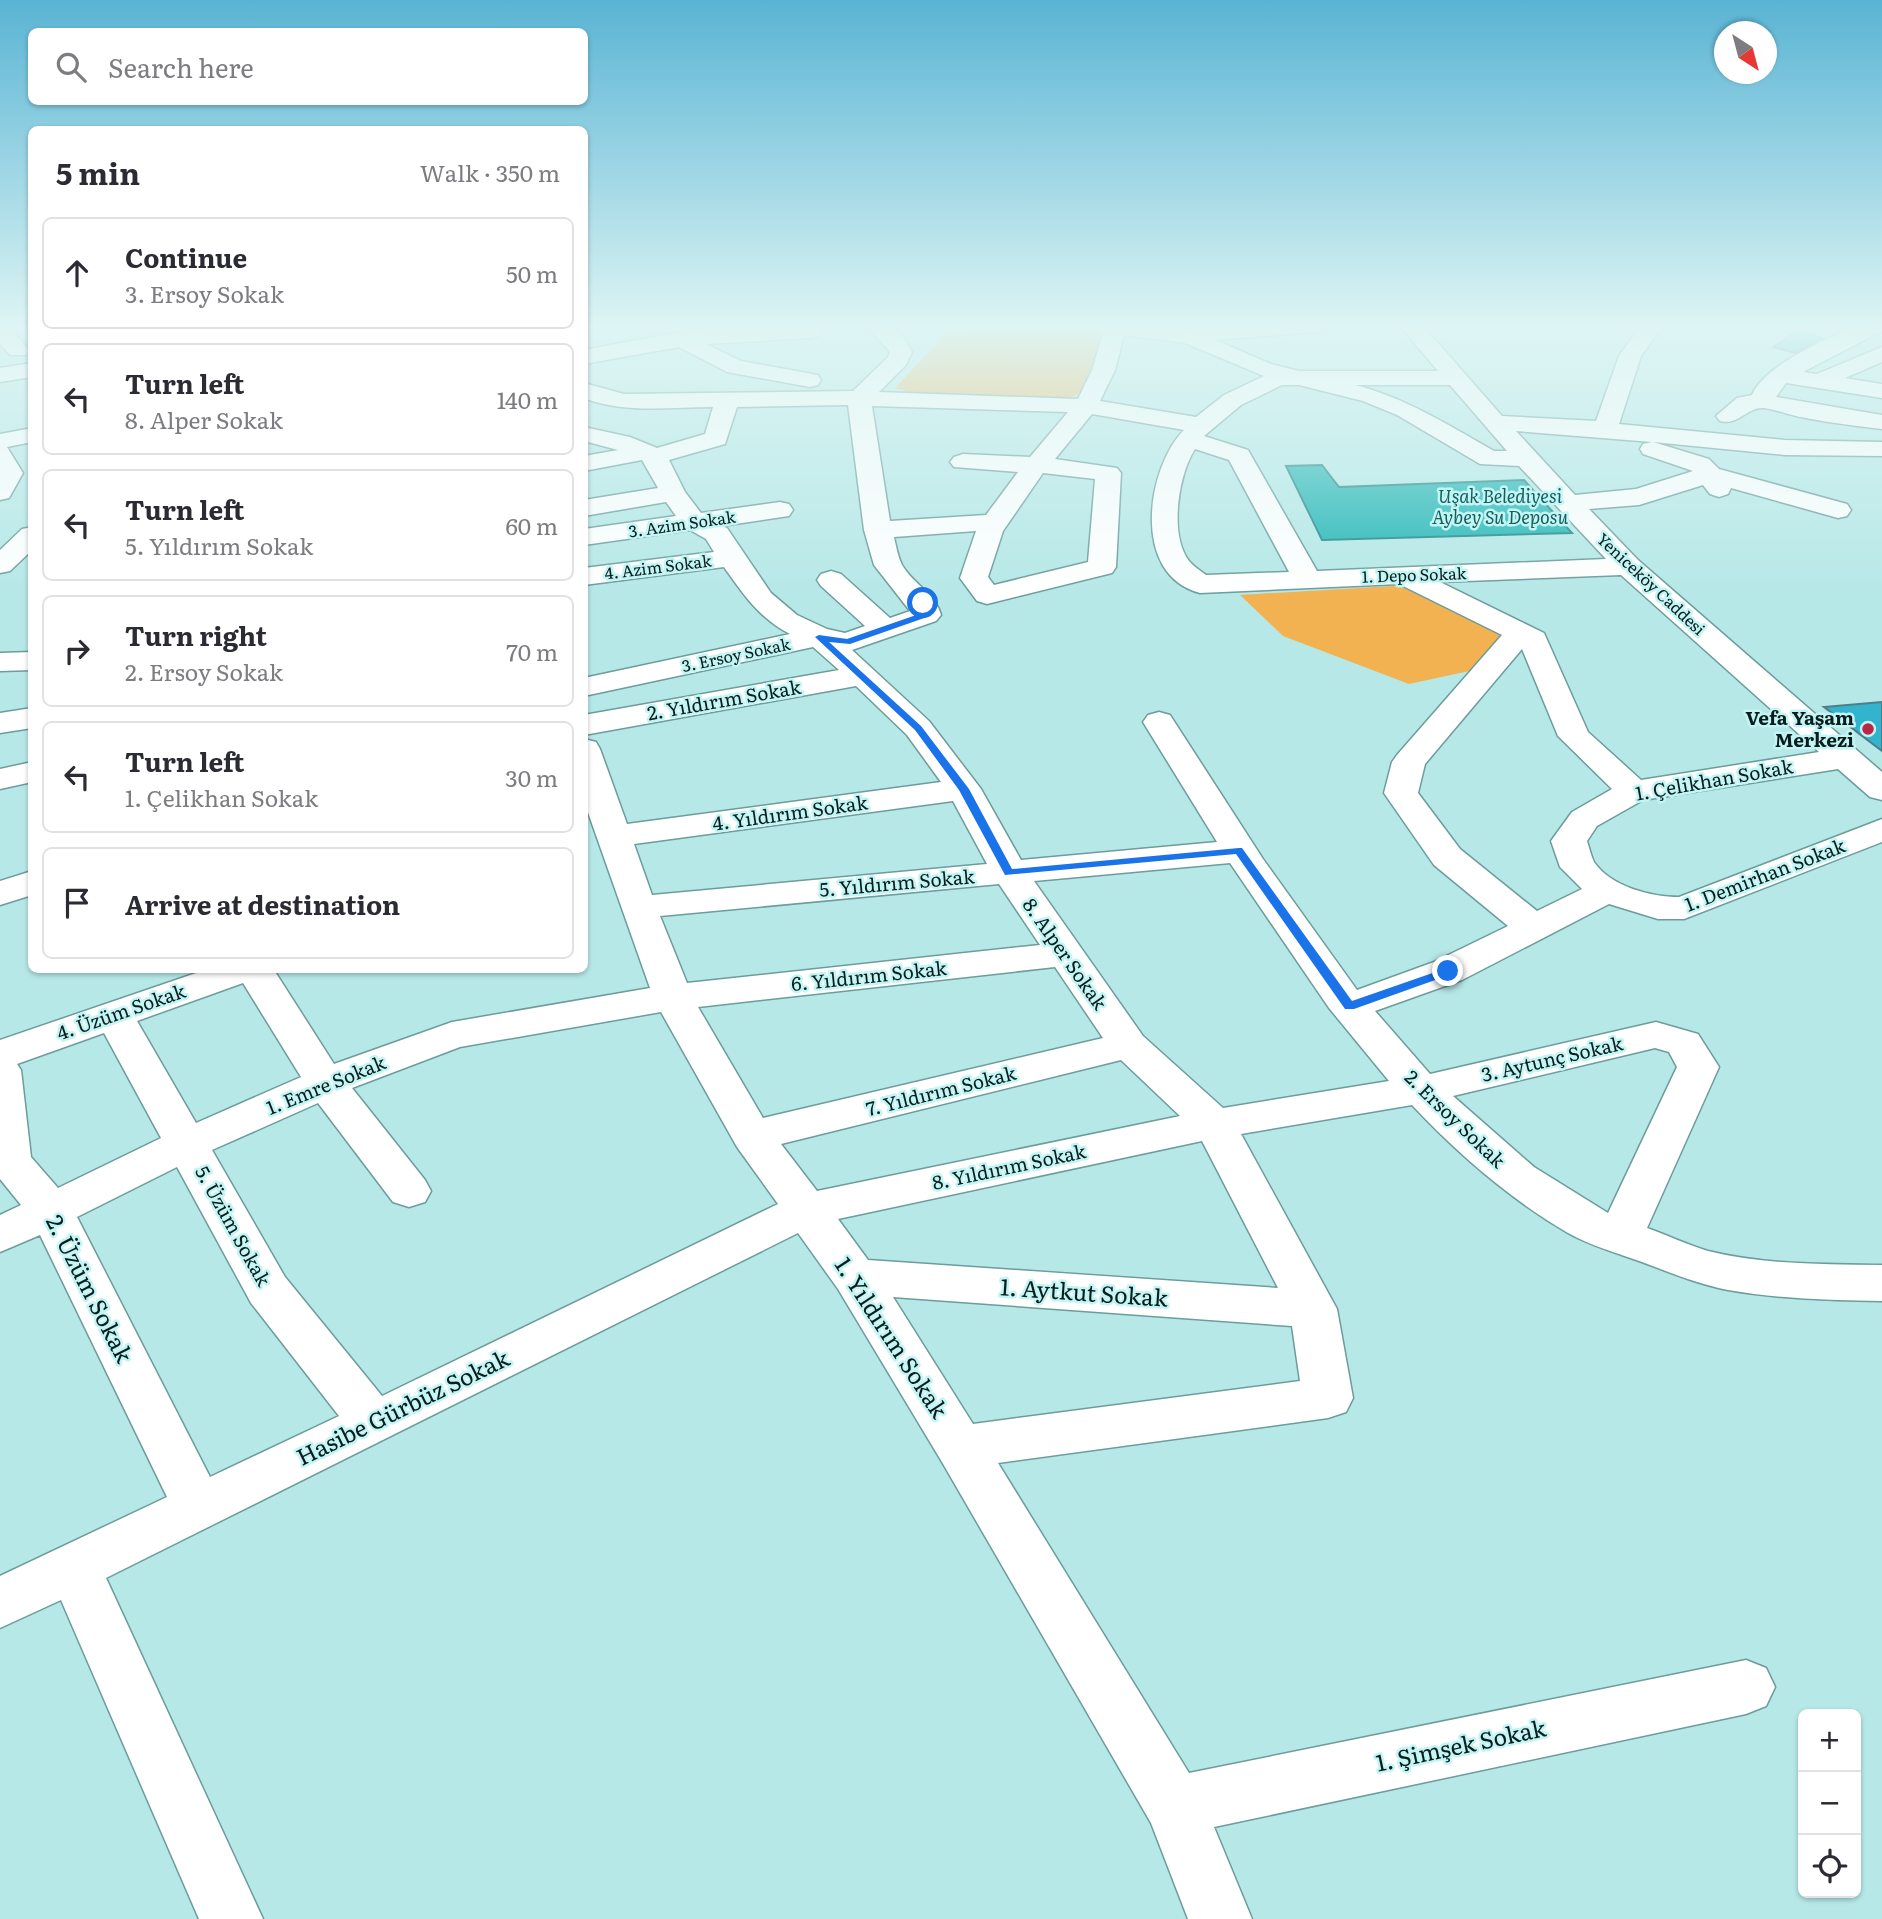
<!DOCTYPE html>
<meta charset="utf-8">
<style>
body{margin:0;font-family:Literata,serif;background:#f2f2f3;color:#2b2b33}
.controls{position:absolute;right:21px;bottom:21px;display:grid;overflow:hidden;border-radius:10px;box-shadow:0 2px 5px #0004}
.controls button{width:63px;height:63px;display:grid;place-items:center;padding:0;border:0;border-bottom:2px solid #e1e1e2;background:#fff;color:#2b2b33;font:35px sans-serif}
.compass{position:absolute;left:1714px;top:21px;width:63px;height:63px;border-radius:50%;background:#fff;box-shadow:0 2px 5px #0004;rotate:144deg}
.stop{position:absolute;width:21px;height:21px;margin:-16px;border:5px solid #1a73e8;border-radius:50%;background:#fff}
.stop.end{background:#1a73e8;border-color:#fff;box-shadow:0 2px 7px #0008}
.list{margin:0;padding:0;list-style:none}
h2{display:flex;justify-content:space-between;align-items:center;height:91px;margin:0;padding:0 28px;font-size:30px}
h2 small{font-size:23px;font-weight:400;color:#7c7c81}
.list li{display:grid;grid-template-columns:46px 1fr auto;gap:21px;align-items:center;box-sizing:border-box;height:112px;margin:0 14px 14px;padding:0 14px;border:2px solid #e1e1e2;border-radius:10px}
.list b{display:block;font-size:26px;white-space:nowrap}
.list p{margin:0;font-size:23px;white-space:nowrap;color:#7c7c81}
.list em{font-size:23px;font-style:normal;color:#7c7c81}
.icon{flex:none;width:38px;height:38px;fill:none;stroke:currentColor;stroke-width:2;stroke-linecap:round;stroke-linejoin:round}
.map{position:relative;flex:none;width:1882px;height:1919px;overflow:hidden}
.search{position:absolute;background:#fff;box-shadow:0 2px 5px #0004;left:28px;top:28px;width:560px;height:77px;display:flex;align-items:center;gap:18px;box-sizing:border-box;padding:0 24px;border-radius:10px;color:#7c7c81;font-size:26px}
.panel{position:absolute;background:#fff;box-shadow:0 2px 5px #0004;left:28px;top:126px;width:560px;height:847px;border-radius:10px}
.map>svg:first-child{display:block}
.green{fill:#f2b252}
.water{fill:#23b5b5;stroke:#1c8787;stroke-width:2}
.building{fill:#32b4ce;stroke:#517d88;stroke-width:2}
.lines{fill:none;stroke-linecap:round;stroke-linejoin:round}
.minor-casing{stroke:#6c9c9b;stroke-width:3}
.minor{fill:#fff;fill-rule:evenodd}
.route{fill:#1a73e8}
.poi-dot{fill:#b92746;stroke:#c3f5f4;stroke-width:2.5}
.labels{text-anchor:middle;stroke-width:5;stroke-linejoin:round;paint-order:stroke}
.far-street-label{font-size:16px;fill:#0a1d1d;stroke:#c3f5f4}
.far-water-label{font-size:18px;font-style:italic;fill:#145f5e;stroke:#c3f5f4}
.street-label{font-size:19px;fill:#0a1d1d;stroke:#c3f5f4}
.poi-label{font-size:19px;font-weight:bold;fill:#0a1d1d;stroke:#c3f5f4;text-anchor:end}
.near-street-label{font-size:23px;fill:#0a1d1d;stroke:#c3f5f4}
</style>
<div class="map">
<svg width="1882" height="1919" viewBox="0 0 1882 1919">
<rect width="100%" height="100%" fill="#b6e8e7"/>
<path class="green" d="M985 326H1080L1099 331 1102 342 1084 389C1077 399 1060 399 1048 402L910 392 895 388 944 336Z
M1393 586 1405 588 1512 638 1474 670 1409 684 1283 636 1240 595Z"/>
<path class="water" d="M1322 465 1339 487 1524 480 1572 533 1322 540 1286 466Z"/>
<path class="building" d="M1798 330 1822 338 1795 353 1773 347Z
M1882 702V751L1824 707Z"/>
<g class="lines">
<defs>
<path id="minor" d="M0 326H8L29 350 26 355H10L0 344Z
M748 326H818L822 331 819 336 811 338 706 344 741 361 818 375 821 380 818 385 810 387 727 372 679 347 584 364V350L680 332Z
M867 326H891L903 336 912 352 906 365 879 392 1078 399 1092 370 1103 333 1094 331 1091 326H1156L1190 330 1219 326H1328L1325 331 1317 332 1215 340 1271 364 1299 371H1438L1400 326H1423L1502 416 1596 421 1619 356 1641 326H1663L1641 356 1619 424 1785 440 1882 442V456L1785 455 1653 442 1709 459 1719 469 1847 504 1851 510 1847 516 1838 518 1731 488 1728 494 1719 497 1710 494 1703 485 1639 505 1589 509 1638 560 1882 772V800L1870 797 1838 769 1643 800 1597 826 1587 841C1589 847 1591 856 1594 862 1611 887 1652 897 1679 897L1882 819V842L1684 919H1658L1609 904 1462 980 1375 1011 1430 1074 1656 1022 1698 1034 1719 1067 1647 1228C1667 1235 1688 1245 1708 1251 1765 1265 1824 1264 1882 1265V1301C1831 1300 1779 1299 1728 1290 1698 1284 1671 1273 1642 1262 1617 1253 1591 1246 1568 1233 1510 1199 1458 1154 1412 1105L1241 1134 1337 1309 1353 1398 1346 1412 1328 1418 998 1463 1189 1773 1746 1660 1766 1668 1775 1687 1766 1706 1746 1714 1214 1827 1252 1919H1188L1151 1823 942 1462 838 1289 798 1233 106 1578 263 1919H199L61 1600 0 1628V1576L167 1497 40 1235 0 1252V1215L21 1205 0 1179V1040L205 970H274L334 1064 452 1022 650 988 584 801V739L596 742 600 749 627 824 941 782 907 735 856 686 584 735V715L839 670 813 647 584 696V678L790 634C760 619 743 594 724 567L584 585V568L714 552 706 539 690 530 584 545V529L676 516 666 502 584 516V500L658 488 642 460 584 471V456L618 450 584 441V427L630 437 657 448 705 434 713 407C671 407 624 414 584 398V383L624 394 853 391 888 357 890 352ZM1124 335 1185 343 1264 376 1224 395 1196 417 1100 401 1115 370ZM1282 385H1299L1363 401 1397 415 1480 464 1519 466 1606 559 1317 571 1248 450 1204 436 1241 405ZM1355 385H1450L1507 451H1494C1448 425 1406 398 1355 385ZM848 405 864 530 874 565 910 611 890 618 841 574 831 571 821 574 817 580 821 586 865 626 845 633 827 629 797 615 771 593 727 528 722 526 789 516 793 510 789 504 780 502 701 513 685 492 669 460 725 444 737 407ZM872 406 1068 412 1030 457 963 454 954 457 950 462 954 467 1018 472 986 515 890 521ZM1092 414 1184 430C1147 467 1130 575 1200 593L1399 584 1502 635 1397 755 1392 762 1384 793 1434 865 1508 926 1434 962 1357 990 1263 859 1170 715 1159 712 1148 715 1143 722 1217 842 1021 860 981 789 929 721 852 650 936 621 941 615C935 593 914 585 902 565 898 557 896 546 894 537L976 531 960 578 977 601 987 604 1112 573 1116 567 1121 473 1117 468 1055 459ZM1516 431 1652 442 1643 444 1640 449 1643 454 1693 471 1636 489 1575 495ZM1195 449 1229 460 1289 572 1206 575C1201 571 1194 567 1189 561 1169 535 1178 475 1195 449ZM1043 473 1095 479 1088 562 994 585 988 577 1003 531ZM1621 575 1819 752 1641 780 1588 732 1544 633 1440 582ZM1522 649 1558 736 1612 789 1572 812 1551 841 1560 867 1582 889 1537 911 1460 849 1418 793 1425 764ZM953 801 987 864 652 895 634 844ZM1230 863 1329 1008 1389 1081 1223 1108 1143 1036 1034 881ZM999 884 1040 945 687 983 660 916ZM1055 967 1103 1038 763 1118 698 1007ZM243 983 301 1077 196 1123 137 1021ZM661 1012 737 1147 778 1204 382 1396 285 1277 212 1150 318 1103 393 1202 409 1207 425 1202 431 1191 425 1180 352 1088 460 1047ZM104 1033 161 1138 58 1188 31 1157 21 1070 17 1064ZM1655 1048 1669 1052 1677 1067 1608 1213 1534 1167 1453 1096ZM1121 1060 1180 1116 817 1191 781 1144ZM1202 1141 1278 1288 868 1260 838 1219ZM177 1167 251 1303 339 1416 210 1477 77 1217ZM893 1297 1292 1326 1300 1381 973 1424Z
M1856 326H1882V331L1803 372 1817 374 1882 347V362L1845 378 1882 384V398L1786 383 1776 397 1882 415V429C1857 426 1831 423 1806 418 1792 416 1778 410 1764 408 1746 407 1739 426 1720 421L1716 416 1737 398 1752 395C1764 365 1827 339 1856 326Z
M32 363V377L0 382V368Z
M32 428V442L7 447 23 473 9 498 0 500V434Z
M32 527V550L10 571 0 573V550L22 529Z
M32 652V670L0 671V653Z
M32 708V728L0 733V713Z
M32 762V782L0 789V769Z
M32 871V895L0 905V881Z"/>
</defs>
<use href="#minor" class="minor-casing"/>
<use href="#minor" class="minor"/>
</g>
<linearGradient id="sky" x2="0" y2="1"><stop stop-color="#59b4d4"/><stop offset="0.55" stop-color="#def5f4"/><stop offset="1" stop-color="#def5f4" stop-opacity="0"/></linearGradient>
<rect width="1882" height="595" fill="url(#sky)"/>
<path class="route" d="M923 601 927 603 930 616 850 644 829 642 921 726 969 789 1012 869 1239 848H1242L1352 1001 1444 969H1452V974L1354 1009H1345L1236 854 1005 875 959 790 915 730 815 637 819 635 847 639 922 613 919 603Z"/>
<circle class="poi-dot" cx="1868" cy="729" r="7"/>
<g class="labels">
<g class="far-street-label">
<text transform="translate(682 524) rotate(-8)" y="6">3. Azim Sokak</text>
<text transform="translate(658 567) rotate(-7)" y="6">4. Azim Sokak</text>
<text transform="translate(1414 575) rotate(-2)" y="6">1. Depo Sokak</text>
<text transform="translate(1651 584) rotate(43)" y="6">Yeniceköy Caddesi</text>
<text transform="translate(736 655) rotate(-12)" y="6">3. Ersoy Sokak</text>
</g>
<g class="far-water-label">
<text x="1500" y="503">Uşak Belediyesi<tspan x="1500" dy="21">Aybey Su Deposu</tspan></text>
</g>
<g class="street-label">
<text transform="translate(724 700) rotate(-10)" y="7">2. Yıldırım Sokak</text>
<text transform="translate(1714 780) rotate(-10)" y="7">1. Çelikhan Sokak</text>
<text transform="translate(790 813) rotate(-8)" y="7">4. Yıldırım Sokak</text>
<text transform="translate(1765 875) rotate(-21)" y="7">1. Demirhan Sokak</text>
<text transform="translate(897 883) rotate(-5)" y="7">5. Yıldırım Sokak</text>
<text transform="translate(1065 954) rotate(55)" y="7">8. Alper Sokak</text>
<text transform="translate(869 976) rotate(-6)" y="7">6. Yıldırım Sokak</text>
<text transform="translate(121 1012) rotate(-19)" y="7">4. Üzüm Sokak</text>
<text transform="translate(1552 1059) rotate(-13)" y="7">3. Aytunç Sokak</text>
<text transform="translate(326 1085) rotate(-22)" y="7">1. Emre Sokak</text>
<text transform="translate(941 1091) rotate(-14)" y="7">7. Yıldırım Sokak</text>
<text transform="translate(1455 1119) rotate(44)" y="7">2. Ersoy Sokak</text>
<text transform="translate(1009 1167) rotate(-12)" y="7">8. Yıldırım Sokak</text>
<text transform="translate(233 1226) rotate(61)" y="7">5. Üzüm Sokak</text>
</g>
<g class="poi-label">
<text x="1854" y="725">Vefa Yaşam<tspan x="1854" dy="22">Merkezi</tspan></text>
</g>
<g class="near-street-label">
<text transform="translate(89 1289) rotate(63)" y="8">2. Üzüm Sokak</text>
<text transform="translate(1084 1293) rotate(4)" y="8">1. Aytkut Sokak</text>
<text transform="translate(891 1338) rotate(57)" y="8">1. Yıldırım Sokak</text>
<text transform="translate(403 1408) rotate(-26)" y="8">Hasibe Gürbüz Sokak</text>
<text transform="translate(1461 1746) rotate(-12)" y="8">1. Şimşek Sokak</text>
</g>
</g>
</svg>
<div class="controls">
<button>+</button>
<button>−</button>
<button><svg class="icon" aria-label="locate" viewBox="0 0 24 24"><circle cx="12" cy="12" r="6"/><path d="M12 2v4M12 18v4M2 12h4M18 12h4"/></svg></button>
</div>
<svg class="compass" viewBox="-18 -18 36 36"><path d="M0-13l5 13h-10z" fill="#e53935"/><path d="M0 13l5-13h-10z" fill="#7c7c81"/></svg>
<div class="stop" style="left:923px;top:603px"></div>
<div class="stop end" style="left:1448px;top:971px"></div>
<div class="search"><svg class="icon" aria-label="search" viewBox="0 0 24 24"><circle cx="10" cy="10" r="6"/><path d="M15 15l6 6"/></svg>Search here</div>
<section class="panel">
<h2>5 min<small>Walk · 350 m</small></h2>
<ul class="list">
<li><svg class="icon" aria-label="ahead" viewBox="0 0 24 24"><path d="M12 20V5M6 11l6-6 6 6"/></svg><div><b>Continue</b><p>3. Ersoy Sokak</p></div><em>50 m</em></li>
<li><svg class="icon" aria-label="left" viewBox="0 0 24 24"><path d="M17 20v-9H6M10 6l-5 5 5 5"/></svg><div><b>Turn left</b><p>8. Alper Sokak</p></div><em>140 m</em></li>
<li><svg class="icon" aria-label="left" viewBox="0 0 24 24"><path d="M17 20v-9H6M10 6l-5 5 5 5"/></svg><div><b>Turn left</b><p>5. Yıldırım Sokak</p></div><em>60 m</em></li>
<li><svg class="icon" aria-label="right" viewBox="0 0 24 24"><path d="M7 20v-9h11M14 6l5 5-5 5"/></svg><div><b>Turn right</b><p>2. Ersoy Sokak</p></div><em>70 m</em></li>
<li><svg class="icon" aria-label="left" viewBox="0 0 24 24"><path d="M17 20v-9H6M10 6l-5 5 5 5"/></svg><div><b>Turn left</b><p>1. Çelikhan Sokak</p></div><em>30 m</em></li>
<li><svg class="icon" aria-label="arrive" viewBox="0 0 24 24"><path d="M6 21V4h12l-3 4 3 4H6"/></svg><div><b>Arrive at destination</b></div></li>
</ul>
</section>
</div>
